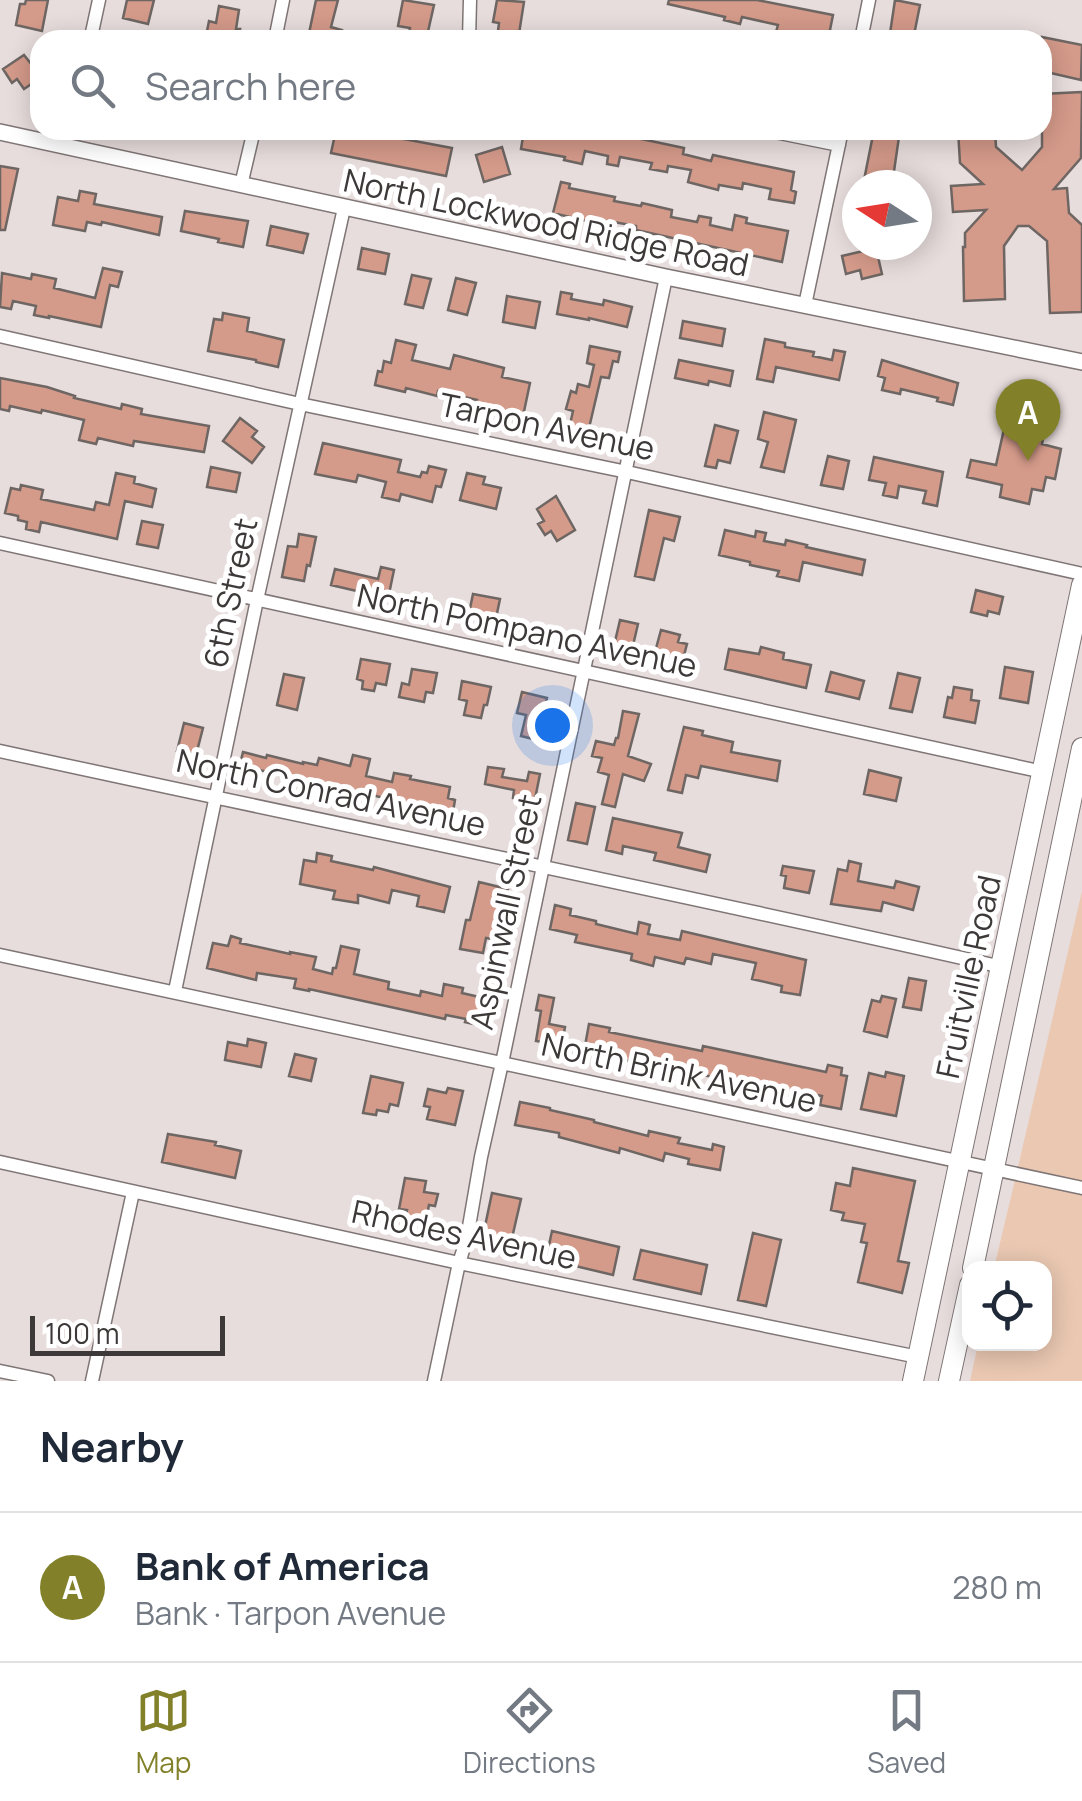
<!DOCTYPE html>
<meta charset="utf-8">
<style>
body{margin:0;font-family:Manrope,sans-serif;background:#f6f6f7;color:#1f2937}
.controls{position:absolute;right:30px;bottom:30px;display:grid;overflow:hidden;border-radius:20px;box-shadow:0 5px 25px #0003}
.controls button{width:90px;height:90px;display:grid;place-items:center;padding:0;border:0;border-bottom:2px solid #e0e1e3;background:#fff;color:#1f2937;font:50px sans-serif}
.compass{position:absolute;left:842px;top:170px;width:90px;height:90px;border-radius:50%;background:#fff;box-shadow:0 5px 25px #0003;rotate:282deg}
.scale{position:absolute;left:30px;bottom:25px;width:195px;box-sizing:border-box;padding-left:10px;border:5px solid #3d3939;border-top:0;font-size:28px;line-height:35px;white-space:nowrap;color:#3d3939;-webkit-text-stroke:8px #fff;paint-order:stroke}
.you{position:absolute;left:552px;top:725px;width:35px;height:35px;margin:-25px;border:8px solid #fff;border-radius:50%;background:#1a73e8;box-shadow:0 0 0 15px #1a73e833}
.badge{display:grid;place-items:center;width:65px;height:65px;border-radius:50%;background:#82812a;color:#fff;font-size:32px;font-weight:700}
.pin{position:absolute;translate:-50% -82px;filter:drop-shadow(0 2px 5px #0008)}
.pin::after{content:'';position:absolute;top:52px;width:35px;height:30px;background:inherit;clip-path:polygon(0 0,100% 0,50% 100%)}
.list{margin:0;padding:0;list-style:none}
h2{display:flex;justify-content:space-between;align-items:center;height:130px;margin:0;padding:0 40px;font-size:42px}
h2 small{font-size:32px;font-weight:400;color:#747a83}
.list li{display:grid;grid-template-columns:65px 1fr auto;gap:30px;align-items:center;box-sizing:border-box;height:150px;padding:0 40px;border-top:2px solid #e0e1e3}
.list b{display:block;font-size:38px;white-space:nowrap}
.list p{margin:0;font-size:32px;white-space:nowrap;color:#747a83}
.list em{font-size:32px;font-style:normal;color:#747a83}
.icon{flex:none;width:55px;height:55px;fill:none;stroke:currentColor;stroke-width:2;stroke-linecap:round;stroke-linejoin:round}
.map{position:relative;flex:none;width:1082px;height:1381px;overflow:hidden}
.search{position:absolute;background:#fff;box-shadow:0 5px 25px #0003;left:30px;right:30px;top:30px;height:110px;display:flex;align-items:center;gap:25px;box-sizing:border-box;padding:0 35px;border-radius:30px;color:#747a83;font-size:38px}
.sheet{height:280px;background:#fff}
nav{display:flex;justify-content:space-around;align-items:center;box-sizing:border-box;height:140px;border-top:2px solid #e0e1e3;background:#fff;font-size:28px;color:#747a83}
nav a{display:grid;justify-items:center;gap:5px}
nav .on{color:#82812a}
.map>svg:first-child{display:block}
.green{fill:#eac8b2}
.building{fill:#d49a8a;stroke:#6e6663;stroke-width:2.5}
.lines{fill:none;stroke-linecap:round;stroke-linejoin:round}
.minor-casing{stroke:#7f7575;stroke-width:15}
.tertiary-casing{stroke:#7f7575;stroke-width:18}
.primary-casing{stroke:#7f7575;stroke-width:22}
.minor{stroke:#fff;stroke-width:12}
.tertiary{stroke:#fff;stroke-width:15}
.primary{stroke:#fff;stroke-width:20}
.labels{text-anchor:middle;stroke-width:10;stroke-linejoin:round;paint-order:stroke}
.street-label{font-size:32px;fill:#3d3939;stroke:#fff}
</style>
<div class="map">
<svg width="1082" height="1381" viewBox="0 0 1082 1381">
<rect width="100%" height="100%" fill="#e7dddc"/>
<path class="green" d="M1082 891V1181L1018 1167Z
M1015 1180 1082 1195V1381H970L978 1344H1044V1268H994Z"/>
<path class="building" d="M26 0H48L42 31 16 25 20 4H25Z
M127 0H154L148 24 123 18Z
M316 0H338L331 27 342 30 339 40 308 38Z
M403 0 434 5 427 36 409 32 410 28 398 26Z
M497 0 524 2 518 40 497 39 499 23 493 22Z
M669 0H757L833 15 828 40H805L776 32 778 25 742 17 740 24 724 20 725 17 668 4Z
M895 0 920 5 913 40H889Z
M219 6 239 10 236 29H240L237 40 206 36 209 21 216 23Z
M1042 37 1082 45 1081 80 1042 71Z
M24 55 32 65 40 60V78L24 89 17 79 12 83 3 69Z
M1082 92 1081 158 1054 189 1067 188 1069 213 1082 225V312L1050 313 1047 241 1029 226H1018L1004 246 1005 299 964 301 963 247H965V233L986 210 953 212 951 186 983 184 960 163 958 130H995L996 147 1022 170 1042 147V94Z
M336 130H356L452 148 446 176 331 153Z
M524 130 570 137 571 130H599L684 148 683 154 711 161 713 155 794 172 791 190 796 192 794 203 769 199 771 189 743 183 742 189 719 185 718 190 688 182 691 170 668 166 667 172 650 169 652 163 620 157 618 166 607 164 608 156 585 151 582 164 564 160 565 157 521 149Z
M874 130H900L892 185H863Z
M502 147 510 174 484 182 476 155Z
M0 166 18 169 5 230H0Z
M561 182 570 184 569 188 615 197 614 201 641 206 642 203 672 210 671 217 697 222 699 216 711 218 710 225 732 230 735 215 747 218 746 223 788 231 782 262 636 230V226L608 221 607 226 553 213Z
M80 191 96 194 94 204 162 217 159 235 102 222 101 225 87 222 85 231 53 225 58 197 78 201Z
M185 211 248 221 243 247 218 242 219 239 181 231Z
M271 226 308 234 303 253 267 245Z
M362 248 389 254 385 274 358 269Z
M876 248 882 274 862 279 860 270 846 274 842 256Z
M103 268 122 272 118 287 110 285 101 327 49 316V318L34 315 36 306 13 301 11 309 0 307 2 273 31 279 32 274 56 279 54 288 95 298Z
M412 275 431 279 423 308 405 304Z
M456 278 476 283 467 315 448 310Z
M561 292 572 294 571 299 603 305 604 300 632 307 627 327 589 318V320L557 314Z
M507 296 540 302 535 328 503 322Z
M223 313 249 318 247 331 284 340 278 367 256 362V360L208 351 214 319 222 320Z
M683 321 725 329 722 346 680 338Z
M765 339 785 343V347L814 352 813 356 832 360 834 350 845 352 839 380 776 367 773 382 757 379Z
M396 340 416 345 412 360 450 369 454 355 504 368 502 377 530 383 522 421 474 411 477 400 438 391 437 396 406 388 405 392 375 385 378 371 382 372 384 361 391 363Z
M590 346 620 352 618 362 613 361 609 378 601 377 589 428 602 431 599 445 567 438 573 411 566 409 571 391 576 393 578 384 589 387 594 365 587 363Z
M679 360 733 371 730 386 709 381 708 385 675 378Z
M882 360 958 383 953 405 937 401 938 398 901 389 900 394 882 390 885 378 878 376Z
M0 378 47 387 75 396 74 398 121 409 122 404 142 409 141 414 209 426 204 452 134 441 133 446 98 438 96 444 79 440 84 420 42 410 41 413 10 406 9 411 0 409Z
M764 412 796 420 784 472 761 467 768 442 758 439Z
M240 418 257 431 252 437 264 447 252 463 223 441Z
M1006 420 1045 428 1042 444 1061 449 1055 479 1046 477 1043 491 1032 489 1029 504 1000 497 1002 485 967 477 971 460 996 465Z
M715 425 738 431 730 463 718 460 716 468 705 466Z
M323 443 401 460 398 472 420 477 422 472 427 473 429 466 446 470 441 487 436 486 432 502 401 494 399 501 382 497 386 482 358 475 356 482 315 474Z
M828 456 849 461 843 489 821 485Z
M874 457 943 472 937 506 923 503 926 491 899 486 897 498 883 495 886 483 869 480Z
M211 467 240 473 236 492 207 487Z
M116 473 135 477 134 483 156 489 152 507 125 501 117 539 41 522 39 532 26 529 27 522 18 520V516L5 513 11 488 20 490 21 485 43 490 41 499 94 510 96 502 109 505Z
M467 473 485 477 483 484 501 488 496 509 460 500Z
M556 496 575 530 557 541 551 531 545 535 538 524 544 521 537 509Z
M649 510 680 517 674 541 664 538 654 580 635 576Z
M142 521 163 525 158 548 137 544Z
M725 530 755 537 756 531 766 533 764 541 785 545 786 540 807 545 806 547 865 560 862 575 803 562 799 581 777 576 779 571 750 565V562L719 555Z
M299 534 316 537 310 566 307 565 304 581 282 577 288 546 297 547Z
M381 567 394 570 389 594 362 588 361 592 331 585 335 569 378 579Z
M976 590 1003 597 999 614 988 611 987 616 971 612Z
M473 594 500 599 496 618 469 613Z
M620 620 638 624 631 654 613 650Z
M661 630 680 635 678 642 687 644 683 659 655 652Z
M761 647 784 653 783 659 811 665 806 688 725 669 729 649 759 654Z
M361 659 390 664 386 685 376 683 374 691 362 689 363 681 357 679Z
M1005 667 1033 672 1028 703 1000 698Z
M412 669 437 673 433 693 426 692 424 702 399 697 402 683 409 685Z
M831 672 864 681 859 699 826 691Z
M898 673 920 678 912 712 890 708Z
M284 674 304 678 297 710 277 705Z
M462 681 491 687 487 705H484L481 718 464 715 467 701 459 699Z
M954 687 972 690 971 700 979 701 975 723 944 717 948 697 952 698Z
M522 692 547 698 537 740 521 736 526 715 517 713Z
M623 711 639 714 628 756 651 764 644 781 623 774 615 807 602 804 609 775 598 772 602 758 592 756 596 741 614 745 616 738H618Z
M184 723 203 728 196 755 177 751Z
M684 727 703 731 702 735 733 742 731 752 780 761 777 781 701 766 698 778 686 775 682 793 668 790Z
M243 752 266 758 267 755 303 764V762L317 765 319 758 350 766 353 755 370 759 366 776 392 782 394 773 411 776 410 779 450 787 448 798 455 800 452 818 387 801 388 799 328 784 327 788 260 770 259 777 238 772Z
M488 767 504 769 502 777 527 781 529 772 540 774 533 809 522 807 523 800 513 798 514 790 485 784Z
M869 770 901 778 896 801 864 794Z
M576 803 595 807 587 844 568 840Z
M613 818 682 833 678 847 710 855 706 872 654 860 656 853 623 846 622 854 606 850Z
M317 853 332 856 331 861 373 870 374 867 450 887 444 912 417 906 419 896 392 890 389 903 358 895V903L333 899 335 891 300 884 304 860 316 862Z
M849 861 861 864 858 881 894 888 896 881 919 887 913 910 883 902 881 911 831 904 838 869 847 871Z
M783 866 814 871 809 893 784 888 786 876 781 875Z
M479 882 508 889 498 940 486 938 483 953 460 949 466 920H470Z
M555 905 571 909 570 915 596 921V924L637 934 639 922 650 925 648 934 680 940 682 931 806 960 800 995 781 992 782 986 752 979 756 963 713 954 711 964 686 958 684 964 655 957 653 966 631 960 632 954 575 942 577 935 550 929Z
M231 936 241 939 240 943 290 954V952L316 957 313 969 332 974 333 968H336L341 946 359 950 354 974 389 982 388 989 420 996 421 991 442 996 444 984 463 988 462 993 488 999 482 1026 465 1022 466 1019 446 1015 445 1019 309 989V991L294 988 296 979 257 973 256 980 207 968 213 943 228 946Z
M909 978 926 981 921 1010 903 1007Z
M539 995 554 998 549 1024 565 1027 562 1045 536 1041 541 1011 536 1010Z
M882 996 896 999 887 1037 864 1031 872 1000 880 1002Z
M589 1024 610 1028 609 1032 702 1051 703 1046 826 1072 828 1065 842 1068 841 1075 847 1076 841 1109 820 1105 822 1096 791 1090 790 1096 779 1094 781 1087 754 1081 752 1087 696 1073 697 1069 666 1063 665 1069 584 1051Z
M248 1039 266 1043 261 1067 225 1060 228 1042 247 1046Z
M295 1054 316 1059 311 1081 289 1076Z
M886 1072 904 1076 896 1116 861 1109 869 1073 885 1077Z
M371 1076 403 1083 398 1106 390 1104 388 1112 377 1110 376 1115 363 1113Z
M448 1088 463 1091 455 1125 427 1119 430 1107 424 1106 428 1089 446 1093Z
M520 1102 550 1108V1110L594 1120V1122L648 1136 649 1131 680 1138 678 1143 712 1150 713 1144 724 1147 720 1170 688 1164 689 1159 665 1153 663 1161 620 1148 619 1153 559 1137V1133L515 1125Z
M168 1134 216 1142 215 1145 241 1151 235 1178 162 1162Z
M853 1168 915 1181 898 1261 909 1263 902 1293 858 1282 867 1243 861 1242 865 1224 842 1220 844 1213 831 1210 836 1183 850 1186Z
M405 1178 426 1181 424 1192 438 1194 435 1206 429 1205 425 1225 405 1221 407 1210 399 1209Z
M492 1193 521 1199 509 1251 481 1245Z
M552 1231 619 1247 613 1275 546 1259Z
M753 1233 781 1240 766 1306 738 1300Z
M641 1250 707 1265 701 1294 634 1279Z"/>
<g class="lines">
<defs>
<path id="minor" d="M99 0 91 37 105 40
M275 40 283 0
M469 40 470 0
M861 40 869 0
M765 130 839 145
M241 185 254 130
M805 305 842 130
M0 336 300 404 627 472 1082 574
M0 543 1043 772
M0 751C334 824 669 891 1002 967
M0 955 1082 1188
M175 991 257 600 344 208
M0 1162 459 1263 918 1357
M0 1371 48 1381
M92 1381 133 1192
M434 1381 459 1263 467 1238 481 1157 502 1063 666 277"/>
<path id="tertiary" d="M0 132 666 277 1082 362"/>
<path id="primary" d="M973 1268 1082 748
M913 1381 1082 585
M949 1381 970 1285"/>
</defs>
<use href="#minor" class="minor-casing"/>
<use href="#tertiary" class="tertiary-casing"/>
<use href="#primary" class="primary-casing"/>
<use href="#minor" class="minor"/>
<use href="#tertiary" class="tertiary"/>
<use href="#primary" class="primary"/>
</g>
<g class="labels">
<g class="street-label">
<text transform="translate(546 223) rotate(12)" y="11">North Lockwood Ridge Road</text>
<text transform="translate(547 427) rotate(12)" y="11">Tarpon Avenue</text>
<text transform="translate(231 593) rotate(-78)" y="11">6th Street</text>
<text transform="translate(527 631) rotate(12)" y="11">North Pompano Avenue</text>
<text transform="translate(331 793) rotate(12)" y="11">North Conrad Avenue</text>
<text transform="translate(506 912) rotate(-78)" y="11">Aspinwall Street</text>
<text transform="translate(969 977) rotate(-78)" y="11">Fruitville Road</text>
<text transform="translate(679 1073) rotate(12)" y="11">North Brink Avenue</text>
<text transform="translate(464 1235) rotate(12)" y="11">Rhodes Avenue</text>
</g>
</g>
</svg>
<div class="controls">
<button><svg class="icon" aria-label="locate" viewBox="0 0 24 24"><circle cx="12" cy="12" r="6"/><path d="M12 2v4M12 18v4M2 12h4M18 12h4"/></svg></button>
</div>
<svg class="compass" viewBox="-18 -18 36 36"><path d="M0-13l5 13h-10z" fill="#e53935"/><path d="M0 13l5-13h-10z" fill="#747a83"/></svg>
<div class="scale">100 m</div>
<div class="you"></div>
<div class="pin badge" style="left:1028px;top:461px">A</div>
<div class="search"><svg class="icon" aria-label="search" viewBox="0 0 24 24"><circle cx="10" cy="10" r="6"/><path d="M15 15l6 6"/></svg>Search here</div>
</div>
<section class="sheet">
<h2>Nearby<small></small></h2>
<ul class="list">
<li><span class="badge">A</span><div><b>Bank of America</b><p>Bank · Tarpon Avenue</p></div><em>280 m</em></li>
</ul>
</section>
<nav>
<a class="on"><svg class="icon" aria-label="map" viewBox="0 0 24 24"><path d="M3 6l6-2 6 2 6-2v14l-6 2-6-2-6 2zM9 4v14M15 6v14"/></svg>Map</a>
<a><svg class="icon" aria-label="directions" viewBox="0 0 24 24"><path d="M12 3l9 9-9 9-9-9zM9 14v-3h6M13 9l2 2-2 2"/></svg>Directions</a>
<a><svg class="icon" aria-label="saved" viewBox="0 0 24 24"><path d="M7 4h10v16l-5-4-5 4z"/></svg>Saved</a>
</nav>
